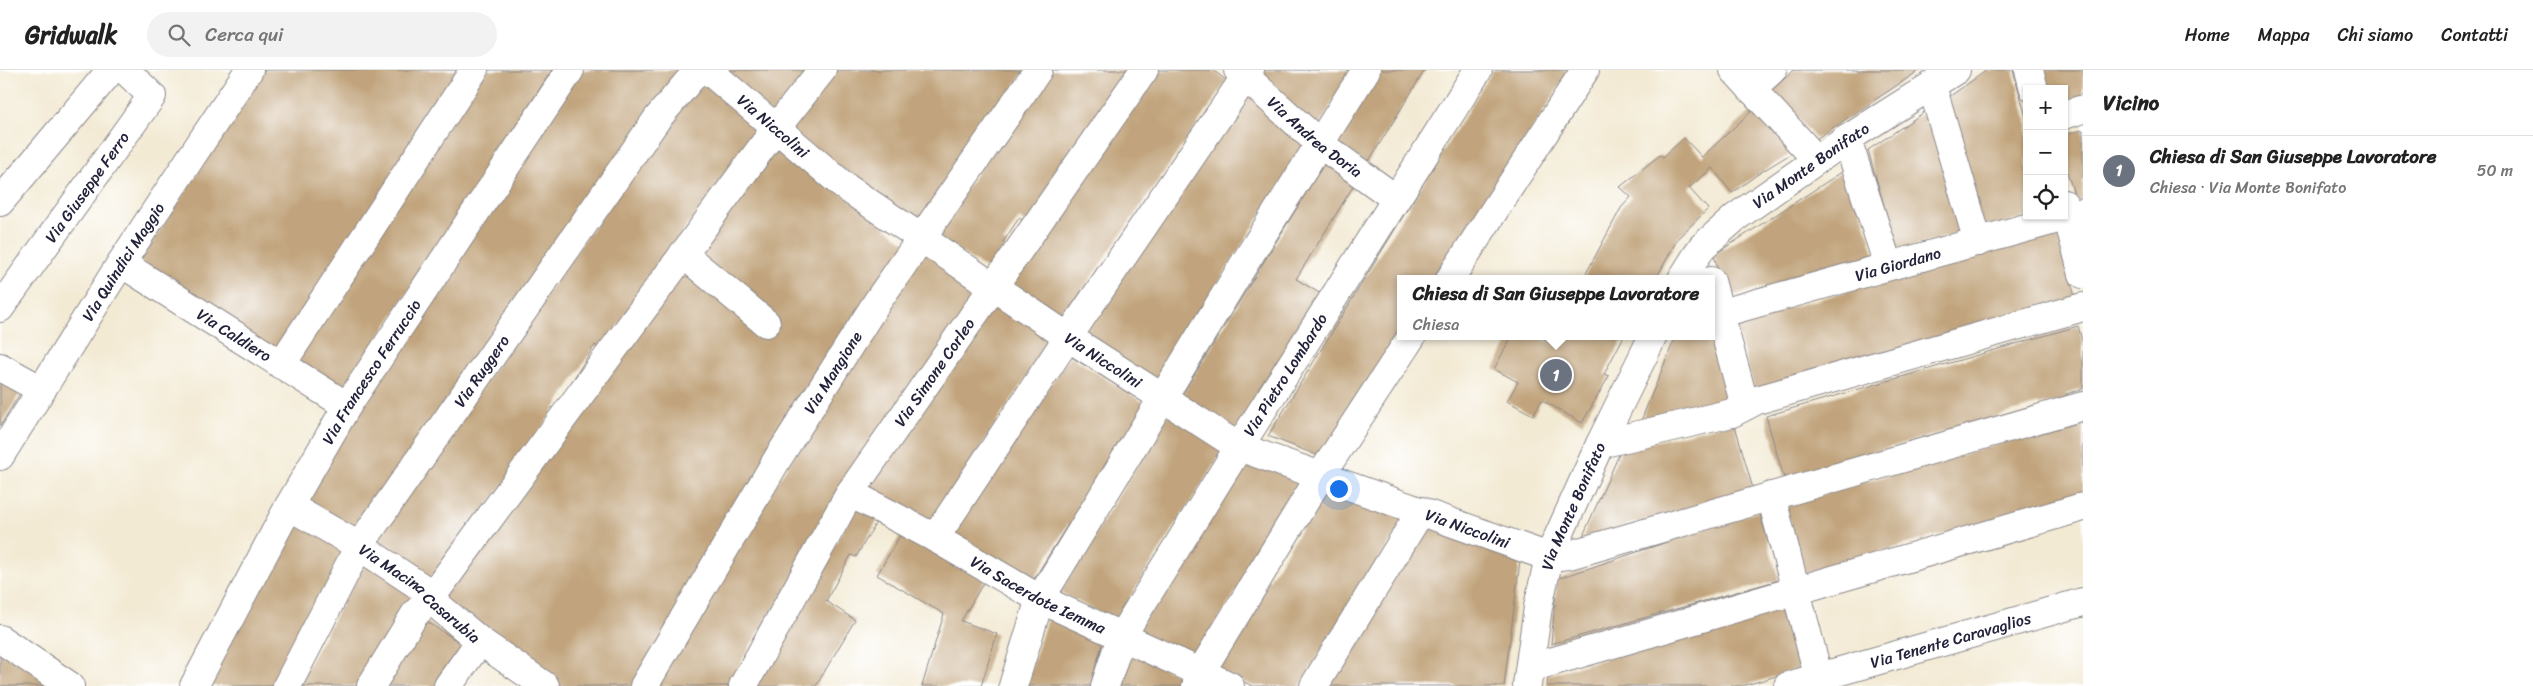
<!DOCTYPE html>
<html lang="it">
<meta charset="utf-8">
<style>
body{margin:0;font-family:Sriracha,sans-serif;background:#f2f2f2;color:#222}
.controls{position:absolute;right:15px;top:15px;display:grid;overflow:hidden;border-radius:0px;box-shadow:0 1px 4px #0004}
.controls button{width:45px;height:45px;display:grid;place-items:center;padding:0;border:0;border-bottom:1px solid #e0e0e0;background:#fff;color:#222;font:25px sans-serif}
.you{position:absolute;left:1338px;top:418px;width:18px;height:18px;margin:-12px;border:4px solid #fff;border-radius:50%;background:#1a73e8;box-shadow:0 0 0 8px #1a73e833}
.badge{display:grid;place-items:center;width:32px;height:32px;border-radius:50%;background:#0b8043;color:#fff;font-size:16px;font-weight:700}
.pin{position:absolute;translate:-50% -50%;border:2px solid #fff;box-shadow:0 1px 5px #0006}
.popup{position:absolute;left:1397px;top:205px;width:318px;height:65px;box-sizing:border-box;display:grid;place-content:center;border-radius:0px;background:#fff;filter:drop-shadow(0 1px 4px #0005);font-size:16px;white-space:nowrap;color:#767676}
.popup b{font-size:19px;color:#222}
.popup::after{content:'';position:absolute;left:50%;top:100%;margin-left:-10px;border:10px solid transparent;border-top-color:#fff}
.list{margin:0;padding:0;list-style:none}
h2{display:flex;justify-content:space-between;align-items:center;height:65px;margin:0;padding:0 20px;font-size:21px}
h2 small{font-size:16px;font-weight:400;color:#767676}
.list li{display:grid;grid-template-columns:32px 1fr auto;gap:15px;align-items:center;box-sizing:border-box;height:70px;padding:0 20px;border-top:1px solid #e0e0e0}
.list b{display:block;font-size:19px;white-space:nowrap}
.list p{margin:0;font-size:16px;white-space:nowrap;color:#767676}
.list em{font-size:16px;font-style:normal;color:#767676}
.icon{flex:none;width:28px;height:28px;fill:none;stroke:currentColor;stroke-width:2;stroke-linecap:round;stroke-linejoin:round}
.map{position:relative;flex:none;width:2083px;height:616px;overflow:hidden}
header{display:flex;align-items:center;gap:30px;box-sizing:border-box;height:70px;padding:0 25px;background:#fff;border-bottom:1px solid #e0e0e0}
header strong{font-size:24px}
nav{display:flex;gap:28px;margin-inline-start:auto;font-size:18px}
.search{width:350px;height:45px;background:#f2f2f2;display:flex;align-items:center;gap:12px;box-sizing:border-box;padding:0 18px;border-radius:28px;color:#767676;font-size:19px}
main{display:flex}
aside{flex:1;background:#fff}
.map>svg:first-child{display:block}
.building{fill:#c1a47d}
.lines{fill:none;stroke-linecap:round;stroke-linejoin:round}
.minor-casing{stroke:#8a8688;stroke-width:30}
.minor{stroke:#fff;stroke-width:28}
.labels{text-anchor:middle;stroke-width:4;stroke-linejoin:round;paint-order:stroke}
.street-label{font-size:16px;fill:#22223b;stroke:#fff}
</style>
<header>
<strong>Gridwalk</strong>
<div class="search"><svg class="icon" aria-label="search" viewBox="0 0 24 24"><circle cx="10" cy="10" r="6"/><path d="M15 15l6 6"/></svg>Cerca qui</div>
<nav><a>Home</a><a>Mappa</a><a>Chi siamo</a><a>Contatti</a></nav>
</header>
<main>
<div class="map">
<svg width="2083" height="616" viewBox="0 0 2083 616">
<rect width="100%" height="100%" fill="#fff"/>
<filter id="ink" filterUnits="userSpaceOnUse"><feTurbulence type="fractalNoise" baseFrequency=".02" numOctaves="2"/><feDisplacementMap in="SourceGraphic" scale="10" xChannelSelector="R" yChannelSelector="G"/><feConvolveMatrix kernelMatrix="1 2 1 2 8 2 1 2 1" color-interpolation-filters="sRGB"/></filter>
<filter id="wash" filterUnits="userSpaceOnUse"><feTurbulence type="fractalNoise" baseFrequency=".0096" numOctaves="4" result="noise"/><feDisplacementMap in="SourceGraphic" scale="20" xChannelSelector="R" yChannelSelector="G"/><feGaussianBlur stdDeviation="1.12" result="paint"/><feColorMatrix in="noise" values="0 0 0 0 0 0 0 0 0 0 0 0 0 0 0 0 0 1.4 0 .05"/><feComposite in="paint" operator="in"/></filter>
<g filter="url(#wash)">
<rect width="100%" height="100%" fill="#f3ead4"/>
<g id="blocks">
<path class="building" d="M265 0H463L276 284 140 191Z
M485 0H552L342 324 292 294Z
M575 0H688L355 463 303 428Z
M723 0H812L775 48Z
M831 0H1025L917 158 786 57Z
M1049 0H1128L1028 154 1019 148 1003 172 1007 174 990 201 934 165Z
M1154 0H1213L1227 11 1061 251 1005 215Z
M1262 0H1350L1317 60 1257 7Z
M1380 0H1425L1367 94 1334 72Z
M1493 0H1570L1436 209H1401V264L1322 387 1268 366Z
M1794 0H1920L1816 69 1772 20Z
M1987 0H2013L2027 51V147L1983 159 1946 29Z
M2043 0H2083V26L2064 31V19H2048Z
M706 8 760 59 648 208 652 212 600 279 595 275 532 374 431 516 372 475 636 96Z
M1247 23 1305 74 1155 314 1083 263Z
M1756 37 1797 80 1758 104 1732 123 1712 98 1689 118 1708 139 1678 168 1656 209H1583L1621 138 1631 127 1620 117 1660 85 1663 87 1684 68 1702 87Z
M1926 41 1963 162 1897 181 1868 80Z
M2083 60V128L2076 130 2064 93V64Z
M774 72 907 174 765 381 773 386 635 616H562L442 529 684 192 772 266 779 255 691 183Z
M1327 89 1354 115 1296 209 1321 224 1233 365 1179 330Z
M1848 98 1875 186 1766 221 1764 216 1726 228 1714 185Z
M2057 162 2076 230 1755 321 1735 253Z
M923 180 980 219 750 576 728 616H652L672 580Z
M997 225 1054 264 932 452 900 433 894 442 865 424Z
M2078 256 2083 274V319L2066 324 2069 331 2036 335 1784 408 1766 346Z
M1711 259 1730 332 1640 353 1675 268 1711 266Z
M1512 266H1538L1549 272 1553 266H1624L1604 304 1609 306 1582 353 1542 330 1533 345 1507 331 1518 312 1494 299Z
M1070 286 1146 334 1073 457 1068 454 1034 509 952 467 950 459Z
M0 308 22 320 0 356Z
M1169 343 1224 379 1115 551 1060 522Z
M2083 350V424L1805 503 1785 435Z
M1734 352 1753 419 1582 468 1621 380Z
M1244 390 1305 411 1194 589 1135 564Z
M1328 416 1406 447 1300 616H1253L1214 599Z
M858 435 878 449 856 487 851 485 826 531 855 550 816 616H752Z
M1759 441 1779 510 1551 574 1557 509Z
M294 448 346 480 278 616H205Z
M1424 455 1520 491 1504 616H1325Z
M902 462 985 510 961 551 997 564 981 616H922L944 544 877 505Z
M367 488 418 521 363 616H297Z
M1785 537 1803 598 1743 616H1547L1548 605Z
M1049 542 1103 571 1090 616H1026Z
M421 548 467 577 439 616H380Z
M0 578 55 616H0Z
M1128 581 1183 607 1181 616H1116Z"/>
</g>
</g>
<g filter="url(#ink)">
<use href="#blocks" fill-opacity="0" stroke="#8a8688" stroke-width="1"/>
<g class="lines">
<defs>
<g id="minor">
<path id="s1" d="M708 0 844 116 1068 267 1239 377 1549 487 1569 485 2083 336"/>
<path id="s2" d="M1238 0 1320 74 1396 129"/>
<path d="M1734 0 1817 90"/>
<path d="M2029 0 2034 19"/>
<path d="M1932 16 1978 172"/>
<path d="M1751 19 1772 0"/>
<path d="M2064 45 2083 39"/>
<path d="M1847 69 1888 195"/>
<path d="M0 132 111 0"/>
<path d="M2064 134 2083 204"/>
<path d="M683 184 766 253"/>
<path id="s3" d="M121 193 347 336"/>
<path d="M1450 209 1585 0"/>
<path id="s4" d="M1682 209 1702 177 1736 147 1847 69 1956 0"/>
<path d="M1711 211 1745 336"/>
<path id="s5" d="M0 238 152 26 125 0"/>
<path id="s6" d="M1711 246 2083 142"/>
<path d="M281 295 474 0"/>
<path d="M0 297 42 320"/>
<path d="M1600 374 1732 343 1757 330 2083 237"/>
<path id="s7" d="M0 386 121 193 249 0"/>
<path id="s8" d="M850 423 935 468 1040 529 1230 616"/>
<path d="M1771 426 1821 616"/>
<path id="s9" d="M289 436 359 476 421 517 430 529 480 571 545 616"/>
<path d="M935 468 1068 267 1250 0"/>
<path d="M0 569 70 616"/>
<path d="M1530 598 2083 437"/>
<path id="s10" d="M1527 615 1538 537 1549 487 1600 374 1653 266"/>
<path id="s11" d="M194 616 289 436 347 336 570 0"/>
<path id="s12" d="M287 616 359 476 657 49 698 0"/>
<path d="M371 616 415 544 430 529 776 58 822 0"/>
<path d="M448 616 480 571"/>
<path id="s13" d="M644 616 778 388 877 232 1038 0"/>
<path id="s14" d="M743 616 850 423 1144 0"/>
<path d="M1013 616 1040 529 1244 194 1366 0"/>
<path id="s15" d="M1105 616 1121 567 1239 377 1478 0"/>
<path d="M1196 616 1200 603 1321 405 1412 266"/>
<path d="M1314 616 1421 441"/>
<path id="s16" d="M1788 616 2083 532"/>
</g>
</defs>
<use href="#minor" class="minor-casing"/>
<use href="#minor" class="minor"/>
</g>
</g>
<g class="labels">
<g class="street-label">
<text dy="6" stroke="none"><textPath href="#s1" startOffset="86">Via Niccolini</textPath></text>
<text dy="6" stroke="none"><textPath href="#s2" startOffset="102">Via Andrea Doria</textPath></text>
<text dy="6" stroke="none"><textPath href="#s4" startOffset="174">Via Monte Bonifato</textPath></text>
<text dy="6" stroke="none"><textPath href="#s5" startOffset="149">Via Giuseppe Ferro</textPath></text>
<text dy="6" stroke="none"><textPath href="#s7" startOffset="230">Via Quindici Maggio</textPath></text>
<text dy="6" stroke="none"><textPath href="#s6" startOffset="194">Via Giordano</textPath></text>
<text dy="6" stroke="none"><textPath href="#s3" startOffset="134">Via Caldiero</textPath></text>
<text dy="6" stroke="none"><textPath href="#s1" startOffset="491">Via Niccolini</textPath></text>
<text dy="6" stroke="none"><textPath href="#s12" startOffset="371">Via Ruggero</textPath></text>
<text dy="6" stroke="none"><textPath href="#s11" startOffset="361">Via Francesco Ferruccio</textPath></text>
<text dy="6" stroke="none"><textPath href="#s14" startOffset="368">Via Simone Corleo</textPath></text>
<text dy="6" stroke="none"><textPath href="#s13" startOffset="366">Via Mangione</textPath></text>
<text dy="6" stroke="none"><textPath href="#s15" startOffset="361">Via Pietro Lombardo</textPath></text>
<text dy="6" stroke="none"><textPath href="#s10" startOffset="186">Via Monte Bonifato</textPath></text>
<text dy="6" stroke="none"><textPath href="#s1" startOffset="895">Via Niccolini</textPath></text>
<text dy="6" stroke="none"><textPath href="#s9" startOffset="158">Via Macina Casarubia</textPath></text>
<text dy="6" stroke="none"><textPath href="#s8" startOffset="214">Via Sacerdote Iemma</textPath></text>
<text dy="6" stroke="none"><textPath href="#s16" startOffset="169">Via Tenente Caravaglios</textPath></text>
</g>
</g>
</svg>
<div class="controls">
<button>+</button>
<button>−</button>
<button><svg class="icon" aria-label="locate" viewBox="0 0 24 24"><circle cx="12" cy="12" r="6"/><path d="M12 2v4M12 18v4M2 12h4M18 12h4"/></svg></button>
</div>
<div class="you"></div>
<div class="pin badge" style="left:1556px;top:305px;background:#6b7280">1</div>
<div class="popup"><b>Chiesa di San Giuseppe Lavoratore</b>Chiesa</div>
</div>
<aside>
<h2>Vicino<small></small></h2>
<ul class="list">
<li><span class="badge" style="background:#6b7280">1</span><div><b>Chiesa di San Giuseppe Lavoratore</b><p>Chiesa · Via Monte Bonifato</p></div><em>50 m</em></li>
</ul>
</aside>
</main>
